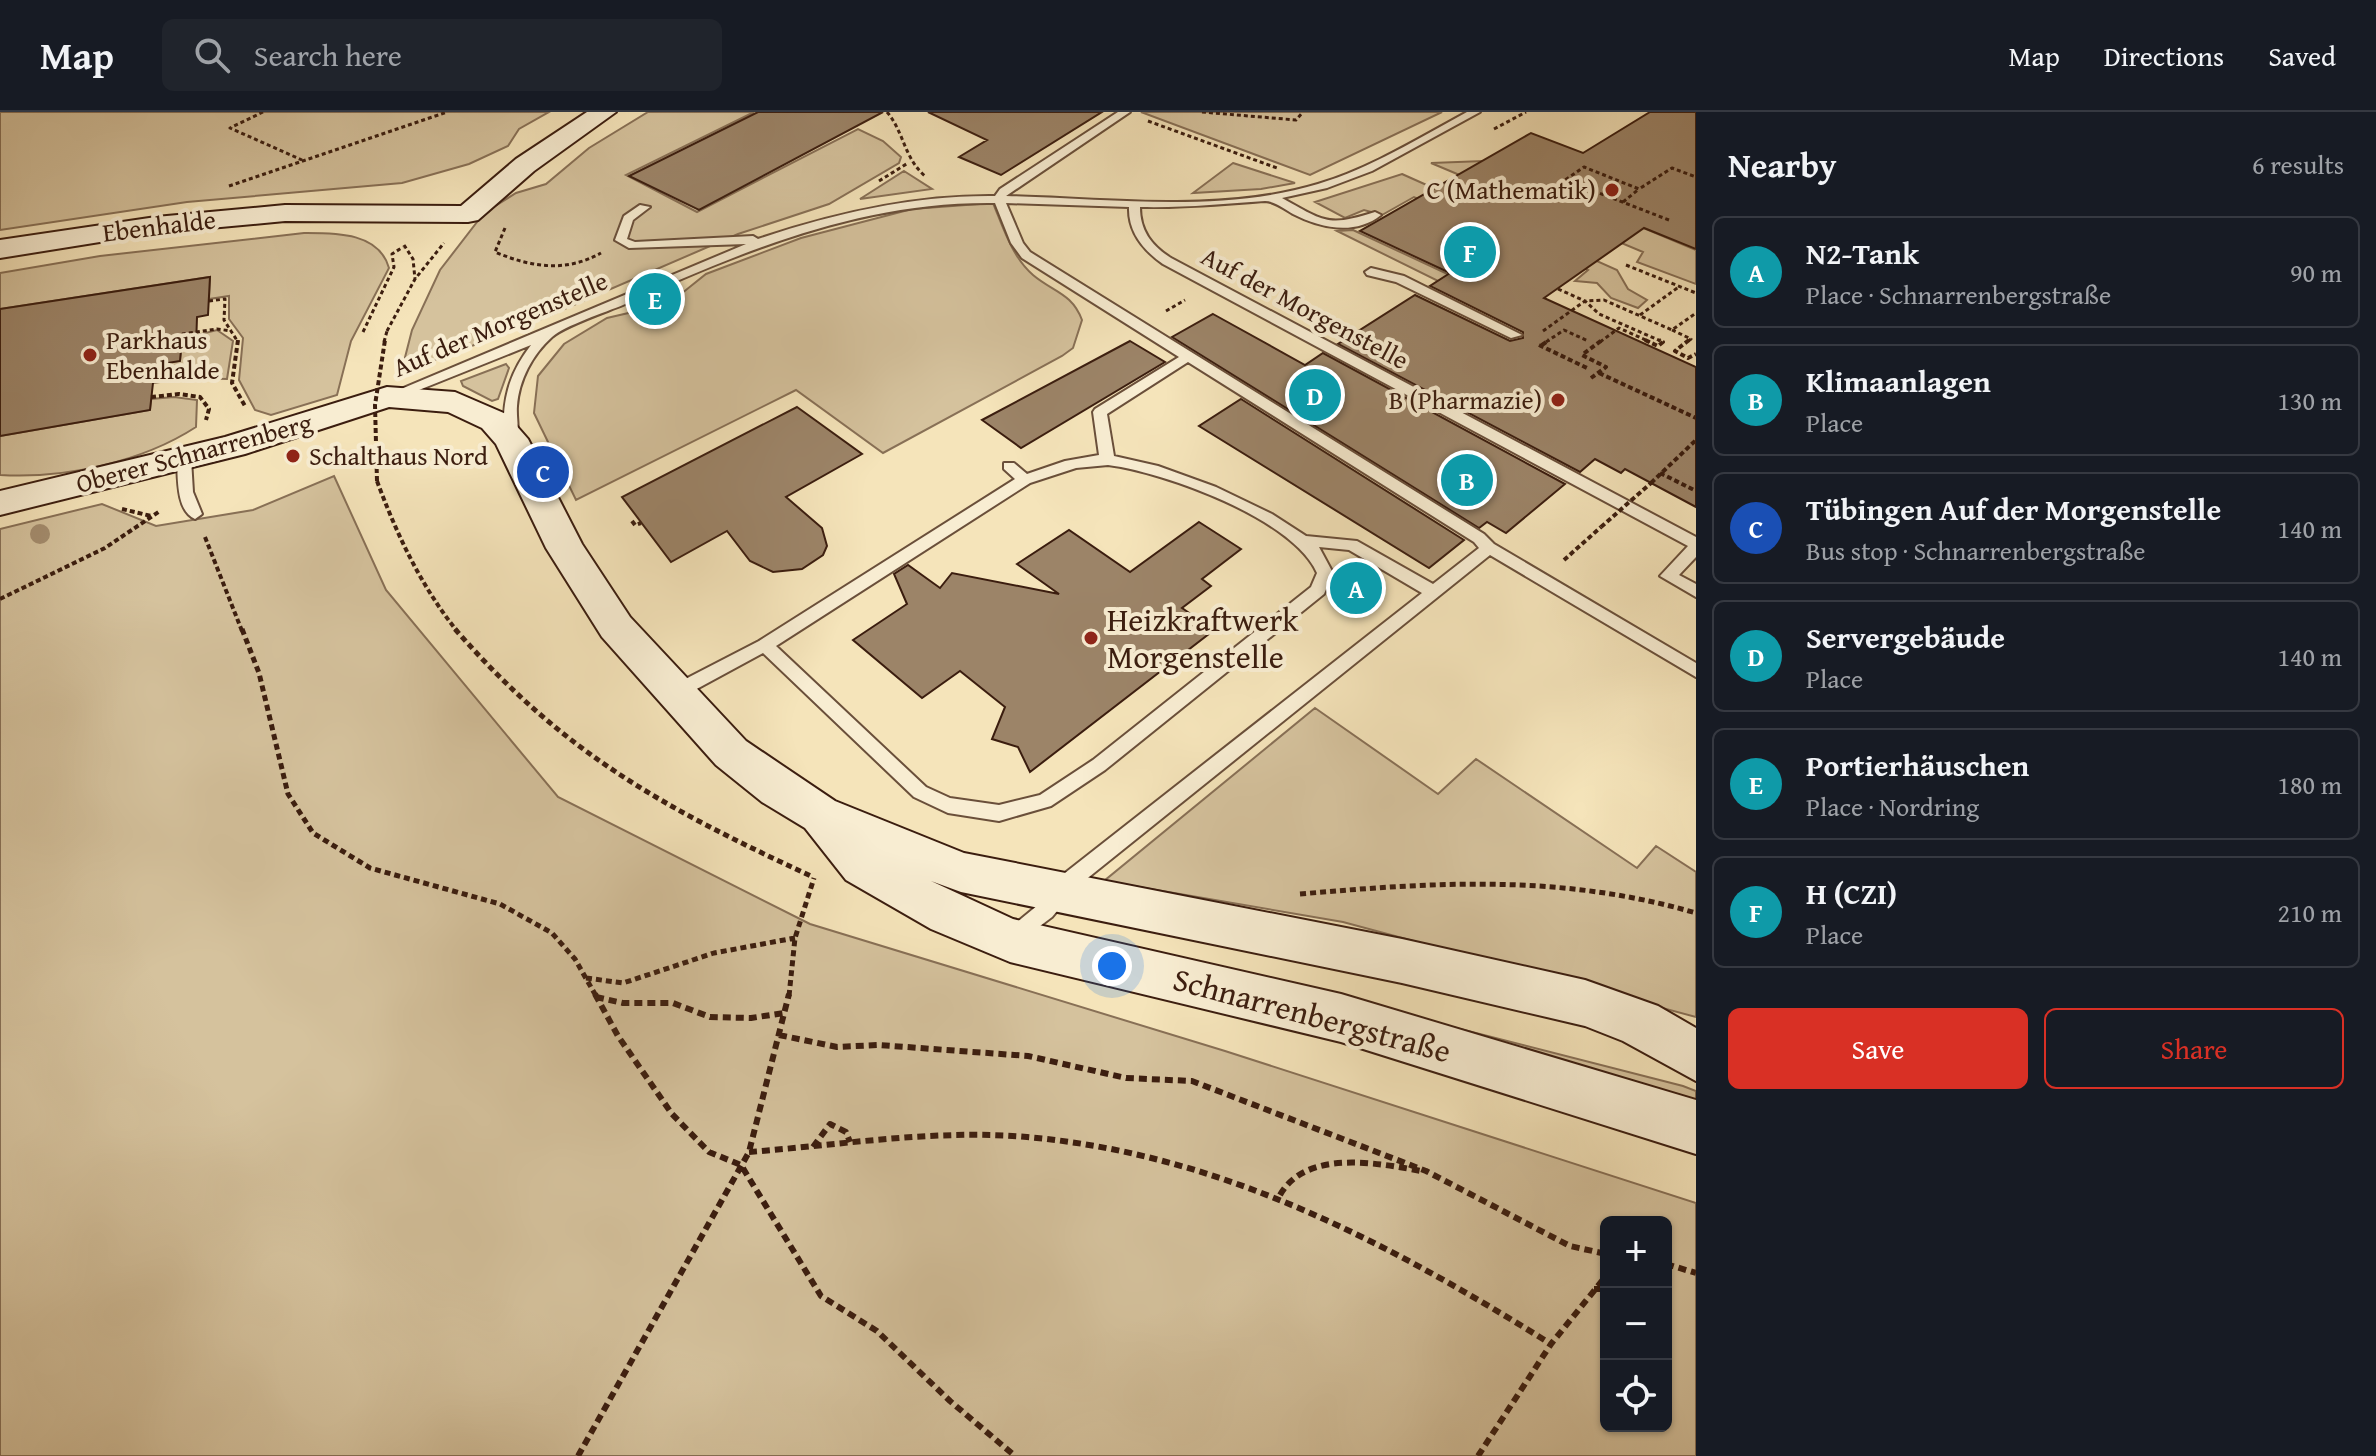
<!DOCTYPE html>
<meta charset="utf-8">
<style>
body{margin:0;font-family:"Gentium Book Plus",serif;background:#20242c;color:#f1f3f6}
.controls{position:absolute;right:24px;bottom:24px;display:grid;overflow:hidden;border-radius:12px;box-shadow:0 2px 6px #0004}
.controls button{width:72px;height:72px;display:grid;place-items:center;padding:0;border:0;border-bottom:2px solid #363941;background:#171b24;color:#f1f3f6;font:40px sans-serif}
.you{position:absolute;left:1112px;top:854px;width:28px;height:28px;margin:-20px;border:6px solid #fff;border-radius:50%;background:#1a73e8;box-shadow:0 0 0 12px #1a73e833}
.badge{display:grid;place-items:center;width:52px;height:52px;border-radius:50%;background:#d93025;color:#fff;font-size:26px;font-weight:700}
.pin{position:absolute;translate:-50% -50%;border:4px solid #fff;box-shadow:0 2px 8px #0006}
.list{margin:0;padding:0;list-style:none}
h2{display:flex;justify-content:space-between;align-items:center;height:104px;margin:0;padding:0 32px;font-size:34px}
h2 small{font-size:26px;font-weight:400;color:#9ea1a6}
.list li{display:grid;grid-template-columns:52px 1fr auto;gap:24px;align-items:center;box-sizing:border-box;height:112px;margin:0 16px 16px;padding:0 16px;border:2px solid #363941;border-radius:12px}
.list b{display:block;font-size:30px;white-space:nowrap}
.list p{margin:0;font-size:26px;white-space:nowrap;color:#9ea1a6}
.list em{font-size:26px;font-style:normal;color:#9ea1a6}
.actions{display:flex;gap:16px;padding:24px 32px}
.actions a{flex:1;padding:18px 0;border:2px solid #d93025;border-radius:12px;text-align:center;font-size:28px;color:#d93025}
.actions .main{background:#d93025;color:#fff}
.icon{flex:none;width:44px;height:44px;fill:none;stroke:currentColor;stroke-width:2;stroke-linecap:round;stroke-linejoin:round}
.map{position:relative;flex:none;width:1696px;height:1344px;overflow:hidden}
header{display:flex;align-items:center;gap:48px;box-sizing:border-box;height:112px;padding:0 40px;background:#171b24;border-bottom:2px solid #363941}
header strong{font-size:38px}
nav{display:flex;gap:44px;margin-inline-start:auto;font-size:28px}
.search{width:560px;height:72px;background:#20242c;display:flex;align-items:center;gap:20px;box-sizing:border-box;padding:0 28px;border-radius:12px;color:#9ea1a6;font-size:30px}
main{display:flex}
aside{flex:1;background:#171b24}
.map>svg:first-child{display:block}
.green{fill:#d5c29d;stroke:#887056;stroke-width:2;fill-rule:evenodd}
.building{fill:#9c8468;stroke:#3b1d0f;stroke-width:2}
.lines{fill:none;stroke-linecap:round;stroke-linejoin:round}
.lane-casing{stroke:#6a4f3a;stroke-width:4}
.secondary-casing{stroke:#3b1d0f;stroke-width:4}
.path-far3{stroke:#3b1d0f;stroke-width:3;stroke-dasharray:4 3;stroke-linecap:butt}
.path-far2{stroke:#3b1d0f;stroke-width:4;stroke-dasharray:5 3;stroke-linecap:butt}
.path-far1{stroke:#3b1d0f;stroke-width:5;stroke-dasharray:6 4;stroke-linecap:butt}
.path{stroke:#3b1d0f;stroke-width:6;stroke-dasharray:8 5;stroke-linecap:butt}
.lane{fill:#f8edd2;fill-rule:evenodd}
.secondary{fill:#f8edd2;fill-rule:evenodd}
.path-bridge-far1{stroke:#3b1d0f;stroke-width:3;stroke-dasharray:4 3;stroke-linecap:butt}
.path-bridge{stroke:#3b1d0f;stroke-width:4;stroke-dasharray:5 3;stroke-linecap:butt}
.tree{fill:#a48d6f}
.poi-dot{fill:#8f2418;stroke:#f8edd2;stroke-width:3}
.labels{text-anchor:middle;stroke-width:8;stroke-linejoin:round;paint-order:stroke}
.far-poi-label{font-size:26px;fill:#3b1d0f;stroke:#f8edd2;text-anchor:end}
.far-street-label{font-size:26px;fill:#3b1d0f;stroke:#f8edd2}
.poi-label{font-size:32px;fill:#3b1d0f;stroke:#f8edd2;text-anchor:start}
.street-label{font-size:32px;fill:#3b1d0f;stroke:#f8edd2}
</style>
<header>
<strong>Map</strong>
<div class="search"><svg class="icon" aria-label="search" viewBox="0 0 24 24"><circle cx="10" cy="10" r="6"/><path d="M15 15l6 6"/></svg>Search here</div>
<nav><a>Map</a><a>Directions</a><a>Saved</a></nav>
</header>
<main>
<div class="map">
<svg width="1696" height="1344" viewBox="0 0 1696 1344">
<rect width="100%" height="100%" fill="#f5e4ba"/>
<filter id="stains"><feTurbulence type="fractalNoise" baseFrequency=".0025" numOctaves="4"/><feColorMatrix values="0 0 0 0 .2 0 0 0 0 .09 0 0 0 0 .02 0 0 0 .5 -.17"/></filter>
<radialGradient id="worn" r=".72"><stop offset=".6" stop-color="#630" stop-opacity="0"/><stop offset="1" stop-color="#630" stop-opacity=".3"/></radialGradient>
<path class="green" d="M0 0H549L519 17 508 34 469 52 402 71 187 90 0 118Z
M648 0H754L626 63 697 100 858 17 883 29 901 45 899 51 829 92 738 122 532 211 401 261 412 218 440 158 484 101 516 81 546 72 589 36Z
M1141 0H1442L1310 63Z
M1484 49 1696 138V172L1637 150 1643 140 1431 51Z
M1233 51 1295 71 1261 77 1193 81Z
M904 59 932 77 860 87Z
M1402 62 1617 158 1628 177 1647 188 1638 196 1611 186 1597 171 1575 169 1588 158 1414 85 1382 103 1364 98 1345 106 1315 90Z
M993 91C1003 115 1012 145 1033 163 1053 180 1072 181 1082 208L1073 236 1062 244 883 341 796 278 576 388 534 301 538 264 564 232 607 206 650 196 681 182 706 162 801 126 912 97Z
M1353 118 1527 199 1517 208 1337 119Z
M304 121C335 121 379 120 389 156L351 229 337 283 271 303 255 298 239 268 243 226 229 207V184L209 187 210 165 0 197V161L100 144Z
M217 218 233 229 227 267 187 266 153 271 155 253 180 249 181 238 196 235 197 223Z
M506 252 509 256 498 287 492 289 463 274 461 269Z
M174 285 197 288 196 315C142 350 64 367 0 363V324L150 298 151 287Z
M334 364 386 478 558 685 810 812 1225 939 1696 1091V1344H0V417L102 392 156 414 253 398ZM1666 1110V1314H1606V1110Z
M1315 596 1438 682 1476 647 1637 756 1656 734 1696 760V905L1343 810 1104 769Z
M1386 898 1683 974 1696 979V998Z"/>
<path class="building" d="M758 0H883L699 98 629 64Z
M928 0H1102L1001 63 959 45 987 28Z
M1650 0H1696V137L1644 116 1544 186 1696 255V395L1625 357 1621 361 1595 347 1580 360 1338 232 1415 183 1510 229 1523 226V220L1430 174 1450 161 1360 119 1531 21 1583 41Z
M210 165 208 203 197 205 196 235 181 238 180 249 155 253 150 298 0 324V197Z
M1213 202 1305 253 1323 241 1565 372 1506 421 1487 410 1479 416 1172 225Z
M1130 229 1165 250 1021 336 982 308Z
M1241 287 1464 428 1429 456 1199 314Z
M797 295 862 342 786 385 822 416 827 434 823 443 802 457 773 460 750 449 727 419 671 450 622 385Z
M1199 410 1241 437 1202 467 1211 474 1182 496 1214 518 1030 660 1018 635 992 627 1005 595 960 559 922 586 853 528 907 492 894 462 908 453 940 476 952 461 1059 482 1017 452 1069 418 1130 460Z"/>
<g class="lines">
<defs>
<path id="lane" d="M1118 0H1130L1006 84C1109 86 1218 102 1318 72 1371 56 1419 26 1467 0H1480L1372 59 1327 76 1282 86C1325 110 1328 115 1375 100L1381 103C1355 124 1320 116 1293 102 1285 97 1274 89 1265 89 1223 92 1183 96 1140 95 1140 119 1152 134 1171 146L1696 425V445L1679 463 1696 472V485L1660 464 1688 434 1163 152C1143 138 1128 120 1129 95L1006 91 1023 131 1030 140 1484 422 1494 432 1696 551V565L1490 443 1079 773 1052 805 1012 835 1005 832 1002 826 1005 820 1038 793 1065 761 1422 481 1349 438 1319 435 1333 461 1324 482 1105 658 1051 694 999 709 948 701 914 685 763 541 680 586H668L666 581 668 576 759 529 1015 367 1004 357V351H1014L1027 362 1065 349 1099 343 1093 300 1095 297 1179 245 1022 146 1011 131 995 91C862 89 742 139 623 193 606 200 564 214 552 225 532 243 519 268 517 294 516 306 520 320 516 330H506L504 327C502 289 508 263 531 233L394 288H384L382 285 746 132 629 136 615 128 624 104 640 93 650 95 633 108 627 127 635 130 753 124 758 127C835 101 914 83 995 84L1000 77ZM1188 250 1474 430 1479 436 1433 472 1357 429 1306 424 1272 402 1216 375 1158 354 1114 344 1107 302ZM1108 353C1164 360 1294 407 1317 461L1311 475 1093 648 1040 683 999 693 950 686 926 675 776 534 1030 371 1076 356Z
M1371 156 1404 164 1522 223 1511 226 1396 170 1367 163 1365 160Z
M184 342 191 347 193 380 202 402 195 407C176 399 178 365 177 347Z"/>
<path id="secondary" d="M587 0H616L534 59 478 108 468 110 285 109 156 121 0 146V128L156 105 285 93 461 94 516 47Z
M387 275 455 280 506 302 528 327 582 432 630 505 746 629 835 689 964 741 1402 827 1585 868 1658 894 1696 916V969L1623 929 1585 914 1402 871 961 780 931 769 1013 807 1341 882 1696 988V1042L1341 930 1010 850 931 817 846 768 805 716 762 690 716 653 602 525 546 436 496 332 482 316 448 300 389 295 245 342 0 403V379L225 325Z"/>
</defs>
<use href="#lane" class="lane-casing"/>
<use href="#secondary" class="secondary-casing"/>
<path class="path-far3" d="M263 0 230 16 302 48
M887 0C904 20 904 46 925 64
M1202 0 1296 8 1303 0
M1148 9 1277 56
M1494 17 1526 0
M879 69 908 51
M229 74 447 0
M1623 90 1639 77
M1669 108 1565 68 1584 55 1639 77 1672 56 1696 65
M505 116 495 140C531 155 565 161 601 141
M404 133 413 147 415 167
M1626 153 1696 181
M1558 177 1585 189 1599 202 1663 230
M209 189 225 187 224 208 238 230
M1166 199 1185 188
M1640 203 1680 174
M1672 218 1691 227 1687 230
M387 219 415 167 444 131
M1543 219 1585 189 1604 188 1672 218 1696 201
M363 220 394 155 392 142 403 135
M182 222 217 217 232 219
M185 226 186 222
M185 226 193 225 192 230
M182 227 185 226
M185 230V226
M1546 230 1564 218 1588 229
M1600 230 1619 216 1650 230"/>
<path class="path-far2" d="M185 228V235L192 234 193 228
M238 228 232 271 245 294
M1645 228 1658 234 1663 230 1659 228
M1689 228 1675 239 1688 246 1696 242
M1539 233 1587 256
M1542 233 1549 228
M1599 261 1696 306
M1591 266 1606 255 1582 243 1602 228
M151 285 179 282 200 285 209 297 206 308
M1660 361 1696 379
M377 369C397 423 421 474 457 519
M1651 371 1696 328
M122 397 151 404
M632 409 635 413 641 411
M205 425 242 519
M1564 448 1601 415
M0 487 105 436 160 399"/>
<path class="path-far1" d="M242 517 259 561 288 682 313 721 370 756 500 792 552 821 575 847 596 884
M455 517C564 642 664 696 811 764
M1300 782C1438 770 1562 762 1696 801
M586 866 623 871 714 841 795 826
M789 884 795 826 814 766"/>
<path class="path" d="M595 882 618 924 672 1002 709 1040 741 1053 821 1184 877 1219 950 1289 1015 1344
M596 885 623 891H673L710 905 751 906 784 901
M779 923 837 935 879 933 1028 944 1126 966 1192 969 1426 1059 1570 1134 1606 1142
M813 1035 830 1012 846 1020 850 1030
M749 1040C841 1033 935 1017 1027 1025 1221 1042 1389 1131 1551 1232
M1280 1083C1306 1037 1378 1051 1421 1059
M1666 1152 1696 1161
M1594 1177H1606
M578 1344 749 1040 789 882
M1478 1344 1551 1232 1606 1164"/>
<use href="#lane" class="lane"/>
<use href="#secondary" class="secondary"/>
<path class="path-bridge-far1" d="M384 230 387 219"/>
<path class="path-bridge" d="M377 369 375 293 385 228
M1601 415 1651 371"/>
</g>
<circle class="tree" cx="40" cy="422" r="10"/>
<g class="poi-dot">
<circle cx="1612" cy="78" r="8"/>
<circle cx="90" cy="243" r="8"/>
<circle cx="1558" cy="288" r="8"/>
<circle cx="293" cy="344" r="8"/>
<circle cx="1091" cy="526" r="8"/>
</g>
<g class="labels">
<g class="far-poi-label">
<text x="1596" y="87">C (Mathematik)</text>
<text x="106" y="237" text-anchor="start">Parkhaus<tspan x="106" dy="30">Ebenhalde</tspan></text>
<text x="1542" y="297">B (Pharmazie)</text>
<text x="309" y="353" text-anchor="start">Schalthaus Nord</text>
</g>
<g class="far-street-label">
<text transform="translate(159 114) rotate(-7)" y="9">Ebenhalde</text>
<text transform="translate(1305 196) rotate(28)" y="9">Auf der Morgenstelle</text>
<text transform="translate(500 212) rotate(-23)" y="9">Auf der Morgenstelle</text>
<text transform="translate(194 341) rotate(-15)" y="9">Oberer Schnarrenberg</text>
</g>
<g class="poi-label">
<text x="1107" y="519">Heizkraftwerk<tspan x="1107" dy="37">Morgenstelle</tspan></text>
</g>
<g class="street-label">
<text transform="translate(1312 903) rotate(15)" y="11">Schnarrenbergstraße</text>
</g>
</g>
<rect width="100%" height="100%" filter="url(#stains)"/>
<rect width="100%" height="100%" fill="url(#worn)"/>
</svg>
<div class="controls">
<button>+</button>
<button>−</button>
<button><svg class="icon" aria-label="locate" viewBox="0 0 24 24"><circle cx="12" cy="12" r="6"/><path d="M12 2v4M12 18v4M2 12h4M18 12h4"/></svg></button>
</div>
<div class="you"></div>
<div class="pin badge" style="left:1356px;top:476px;background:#0f9aa8">A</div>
<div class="pin badge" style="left:1467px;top:368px;background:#0f9aa8">B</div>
<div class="pin badge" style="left:543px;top:360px;background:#1a4fb4">C</div>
<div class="pin badge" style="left:1315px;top:283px;background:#0f9aa8">D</div>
<div class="pin badge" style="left:655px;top:187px;background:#0f9aa8">E</div>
<div class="pin badge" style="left:1470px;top:140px;background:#0f9aa8">F</div>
</div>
<aside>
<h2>Nearby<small>6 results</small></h2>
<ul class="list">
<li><span class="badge" style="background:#0f9aa8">A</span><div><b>N2-Tank</b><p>Place · Schnarrenbergstraße</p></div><em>90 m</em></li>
<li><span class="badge" style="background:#0f9aa8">B</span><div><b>Klimaanlagen</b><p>Place</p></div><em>130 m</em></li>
<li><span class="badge" style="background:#1a4fb4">C</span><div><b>Tübingen Auf der Morgenstelle</b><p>Bus stop · Schnarrenbergstraße</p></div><em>140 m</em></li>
<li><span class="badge" style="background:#0f9aa8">D</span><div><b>Servergebäude</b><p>Place</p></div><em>140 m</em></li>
<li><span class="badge" style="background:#0f9aa8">E</span><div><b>Portierhäuschen</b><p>Place · Nordring</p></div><em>180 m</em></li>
<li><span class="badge" style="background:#0f9aa8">F</span><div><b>H (CZI)</b><p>Place</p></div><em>210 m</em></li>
</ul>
<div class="actions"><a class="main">Save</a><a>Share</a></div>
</aside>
</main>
